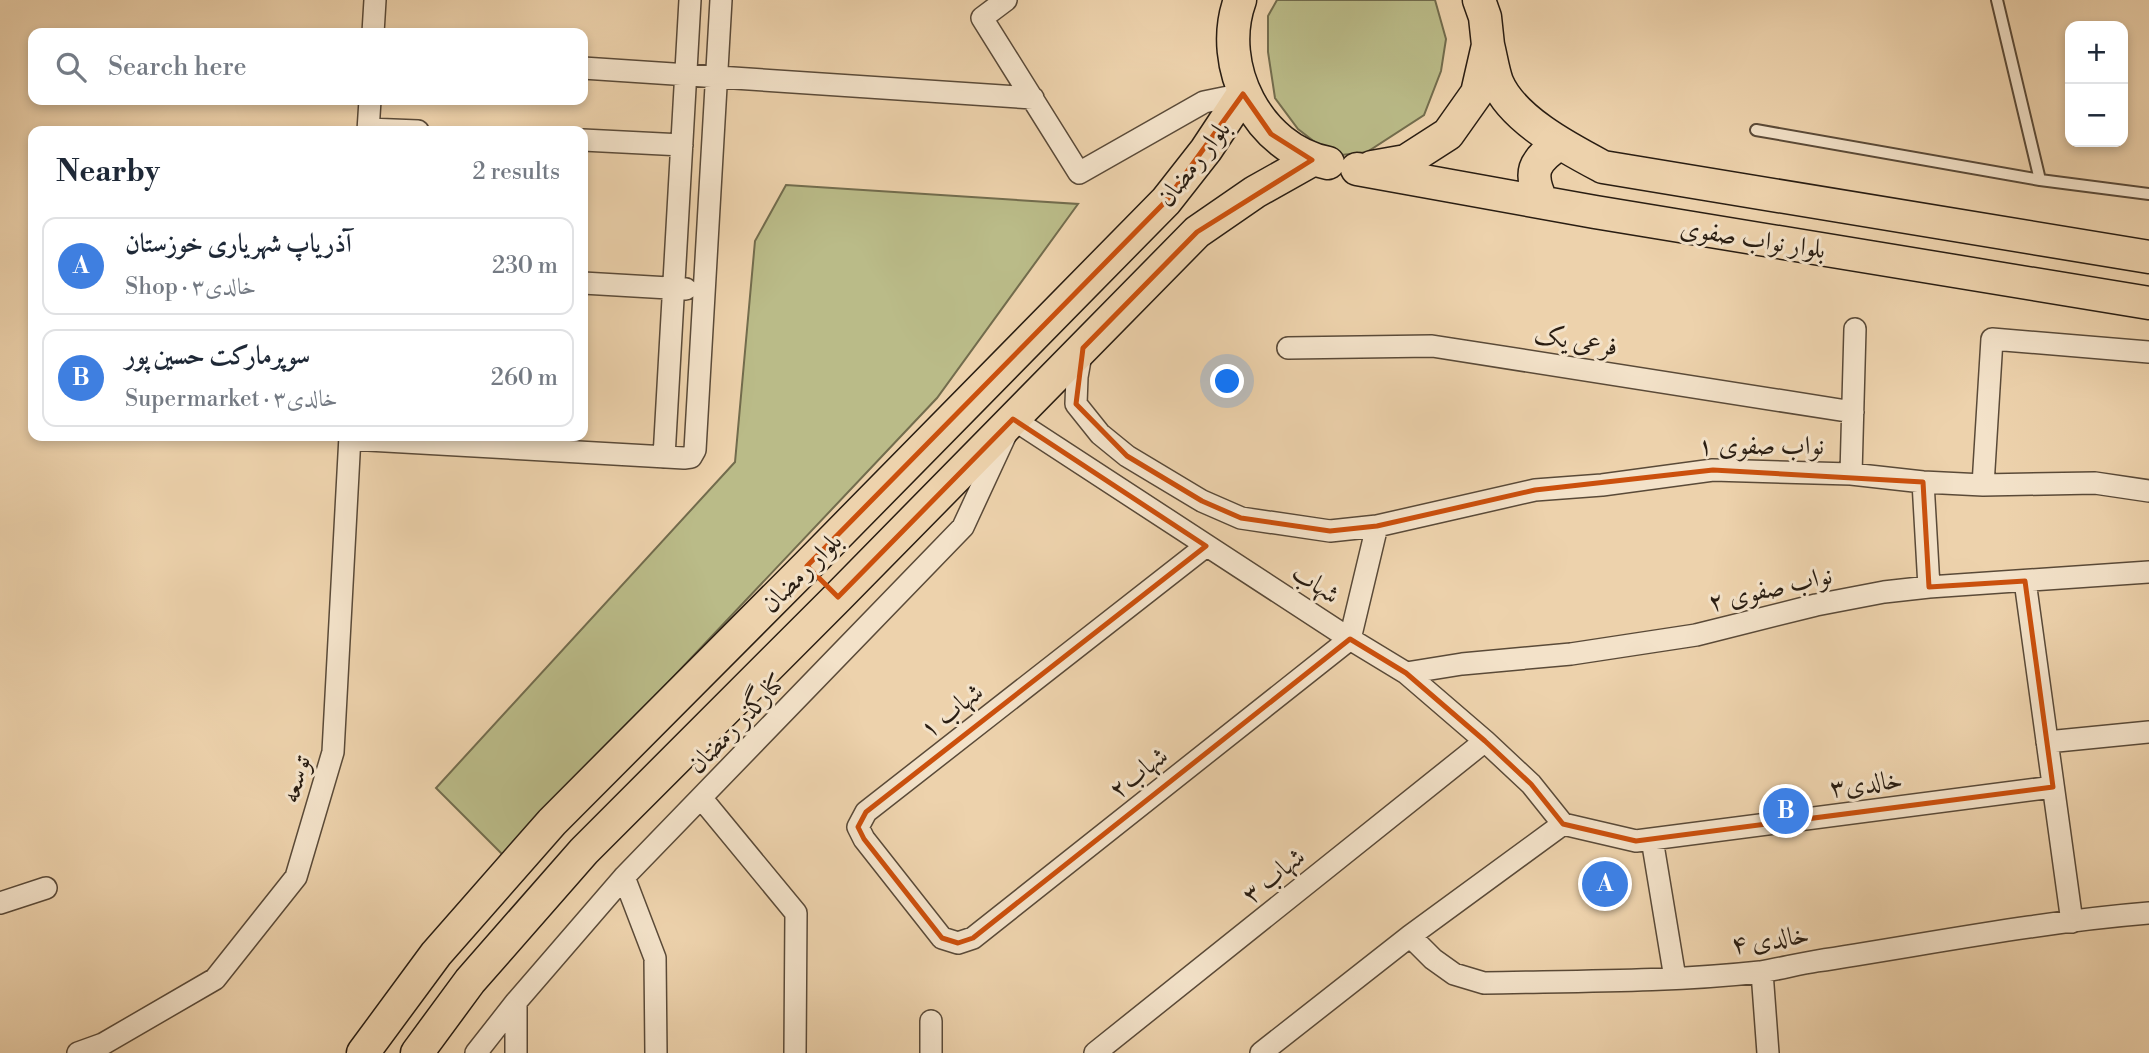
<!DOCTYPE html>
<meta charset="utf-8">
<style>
body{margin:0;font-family:"Libre Bodoni",Amiri,serif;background:#f2f2f3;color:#1f2937}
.controls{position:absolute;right:21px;top:21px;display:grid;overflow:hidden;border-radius:14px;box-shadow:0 4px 10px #0003}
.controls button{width:63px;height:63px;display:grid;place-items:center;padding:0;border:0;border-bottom:2px solid #e0e1e3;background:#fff;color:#1f2937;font:35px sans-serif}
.you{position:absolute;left:1228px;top:382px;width:24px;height:24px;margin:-18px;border:5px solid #fff;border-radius:50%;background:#1a73e8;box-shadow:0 0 0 10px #1a73e833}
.badge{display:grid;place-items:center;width:46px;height:46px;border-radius:50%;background:#8f2418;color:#fff;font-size:23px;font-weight:700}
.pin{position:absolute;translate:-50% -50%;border:4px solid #fff;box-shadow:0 2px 7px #0006}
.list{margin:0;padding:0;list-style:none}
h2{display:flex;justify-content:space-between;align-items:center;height:91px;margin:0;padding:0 28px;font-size:30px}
h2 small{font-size:23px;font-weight:400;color:#747a83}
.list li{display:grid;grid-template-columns:46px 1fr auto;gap:21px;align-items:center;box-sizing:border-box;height:98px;margin:0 14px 14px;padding:0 14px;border:2px solid #e0e1e3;border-radius:14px}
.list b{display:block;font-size:26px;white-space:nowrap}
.list p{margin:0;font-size:23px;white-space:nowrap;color:#747a83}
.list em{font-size:23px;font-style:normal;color:#747a83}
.icon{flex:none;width:38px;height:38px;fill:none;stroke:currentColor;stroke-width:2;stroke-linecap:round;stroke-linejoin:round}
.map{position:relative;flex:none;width:2149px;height:1053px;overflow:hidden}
.search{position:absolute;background:#fff;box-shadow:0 4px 10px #0003;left:28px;top:28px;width:560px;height:77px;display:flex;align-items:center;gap:18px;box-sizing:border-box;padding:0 24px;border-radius:14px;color:#747a83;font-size:26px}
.panel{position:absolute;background:#fff;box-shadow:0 4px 10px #0003;left:28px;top:126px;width:560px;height:315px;border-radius:14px}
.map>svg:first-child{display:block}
.green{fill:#babb88;stroke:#726c4d;stroke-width:2}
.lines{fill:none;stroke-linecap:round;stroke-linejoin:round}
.service-casing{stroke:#5a4a38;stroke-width:14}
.minor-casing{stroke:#5a4a38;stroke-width:24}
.primary-casing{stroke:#291d12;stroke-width:35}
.service{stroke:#f3e2c9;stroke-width:10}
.minor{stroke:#f3e2c9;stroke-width:21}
.primary{stroke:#edd2ac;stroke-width:32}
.marked{fill:none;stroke:#cb500d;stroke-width:5;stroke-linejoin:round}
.labels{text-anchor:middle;stroke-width:6;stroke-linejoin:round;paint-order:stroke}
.street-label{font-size:26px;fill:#291d12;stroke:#f3e2c9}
</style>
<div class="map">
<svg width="2149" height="1053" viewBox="0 0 2149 1053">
<rect width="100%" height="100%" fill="#edd2ac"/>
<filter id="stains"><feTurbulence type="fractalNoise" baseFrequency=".00286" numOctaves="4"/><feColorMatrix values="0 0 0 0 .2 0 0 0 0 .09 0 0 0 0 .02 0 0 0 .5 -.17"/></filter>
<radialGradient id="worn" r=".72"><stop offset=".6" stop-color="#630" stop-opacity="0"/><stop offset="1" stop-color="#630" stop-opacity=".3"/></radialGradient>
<path class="green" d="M1277 0H1435L1446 39 1441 71 1424 115 1367 152 1333 156 1298 129 1275 98 1268 52V16Z
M786 185 1078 204 937 398 504 856 436 788 735 462 755 241Z"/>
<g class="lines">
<defs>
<path id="service" d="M1997 0 2040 180
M1756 130 2040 180 2149 194"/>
<path id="minor" d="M1006 0 982 18 1079 173 1204 102 1243 94
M373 33 375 0
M583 68 1033 98
M368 129 418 131
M368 131 370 100
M583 140 682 145
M583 283 686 289
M1288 348 1432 346 1853 412
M1082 349 1077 377 1076 404 1100 434 1127 456 1202 501 1241 518 1330 531 1377 526 1535 490 1602 485 1713 470 1851 474 1923 482 1983 485 2095 483 2149 491
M350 439 684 458 691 457 695 450 721 0
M664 457 690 0
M1851 474 1855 329
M1923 482 1929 587
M1983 485 1992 339 2149 352
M1206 546 866 812 858 827 864 839 942 938 958 943 973 938 1350 639 1377 526
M2025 581 2072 922
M1406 673 1462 664 1571 654 1696 635 1816 605 1884 592 1929 587 2149 572
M2047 742 2149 732
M702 799 796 913 795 1053
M1563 824 1636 841 2053 787
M1652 839 1675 978
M624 877 655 958 656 1053
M0 903 46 888
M1410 936 1433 959 1454 974 1484 983C1576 981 1669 982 1760 972 1779 969 1798 964 1817 961 1928 944 2038 922 2149 913
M1762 972 1768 1053
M516 1002V1053
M78 1053 103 1044 215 979 296 877 333 752 350 436
M476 1053 516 1002 624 877 963 527 1013 419 1350 639 1406 673 1485 741 1531 784 1563 824
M931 1053V1021
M1095 1053 1485 741
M1261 1053 1410 936 1563 824"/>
<path id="primary" d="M1240 0C1216 66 1258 149 1328 163
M1488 45C1491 57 1493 71 1497 82 1513 120 1569 149 1603 167L2149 257
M1372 167 1406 161 1448 134 1477 93 1488 45 1485 17 1479 0
M1357 169 1595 212 2149 303
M1542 202C1528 173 1533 161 1559 144
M363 1053 436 954 552 822 807 566 1166 201 1206 150 1243 94
M417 1053 470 981 584 851 838 597 1197 232 1255 192 1312 160"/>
</defs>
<use href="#service" class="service-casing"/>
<use href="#minor" class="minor-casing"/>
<use href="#primary" class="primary-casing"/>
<use href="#service" class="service"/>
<use href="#minor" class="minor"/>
<use href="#primary" class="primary"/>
</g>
<path class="marked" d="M1243 94 1271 134 1312 160 1197 232 1083 348 1076 404 1127 456 1202 501 1241 518 1330 531 1377 526 1535 490 1713 470 1923 482 1929 587 2025 581 2053 787 1636 841 1563 824 1531 784 1485 741 1406 673 1350 639 973 938 958 943 942 938 864 839 858 827 866 812 1206 546 1013 419 838 597 807 566 1166 201Z"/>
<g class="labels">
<g class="street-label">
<text transform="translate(1193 163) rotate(-52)" y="9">بلوار رمضان</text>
<text transform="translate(1753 238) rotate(9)" y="9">بلوار نواب صفوی</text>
<text transform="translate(1576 340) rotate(9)" y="9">فرعی یک</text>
<text x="1761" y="454">نواب صفوی ۱</text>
<text transform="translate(801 572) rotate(-45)" y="9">بلوار رمضان</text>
<text transform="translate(1316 583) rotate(33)" y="9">شهاب</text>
<text transform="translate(1770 588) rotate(-13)" y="9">نواب صفوی ۲</text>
<text transform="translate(951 710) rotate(-38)" y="9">شهاب ۱</text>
<text transform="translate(736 723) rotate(-46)" y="9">کنارگذر رمضان</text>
<text transform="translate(1138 772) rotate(-38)" y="9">شهاب۲</text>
<text transform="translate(295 779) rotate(-74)" y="9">توسعه</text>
<text transform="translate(1866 783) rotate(-7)" y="9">خالدی۳</text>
<text transform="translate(1273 875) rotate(-39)" y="9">شهاب ۳</text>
<text transform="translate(1770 939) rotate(-8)" y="9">خالدی ۴</text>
</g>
</g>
<rect width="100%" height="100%" filter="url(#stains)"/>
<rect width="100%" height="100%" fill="url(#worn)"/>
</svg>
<div class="controls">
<button>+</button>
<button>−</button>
</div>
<div class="you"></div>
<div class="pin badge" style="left:1605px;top:884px;background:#3f7fe0">A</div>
<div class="pin badge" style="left:1786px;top:811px;background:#3f7fe0">B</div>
<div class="search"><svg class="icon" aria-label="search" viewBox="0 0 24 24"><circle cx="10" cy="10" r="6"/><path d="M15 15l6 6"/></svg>Search here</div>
<section class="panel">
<h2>Nearby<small>2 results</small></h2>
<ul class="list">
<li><span class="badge" style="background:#3f7fe0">A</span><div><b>آذریاپ شهریاری خوزستان</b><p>Shop · خالدی۳</p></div><em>230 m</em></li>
<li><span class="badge" style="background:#3f7fe0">B</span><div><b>سوپرمارکت حسین پور</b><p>Supermarket · خالدی۳</p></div><em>260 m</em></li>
</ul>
</section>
</div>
